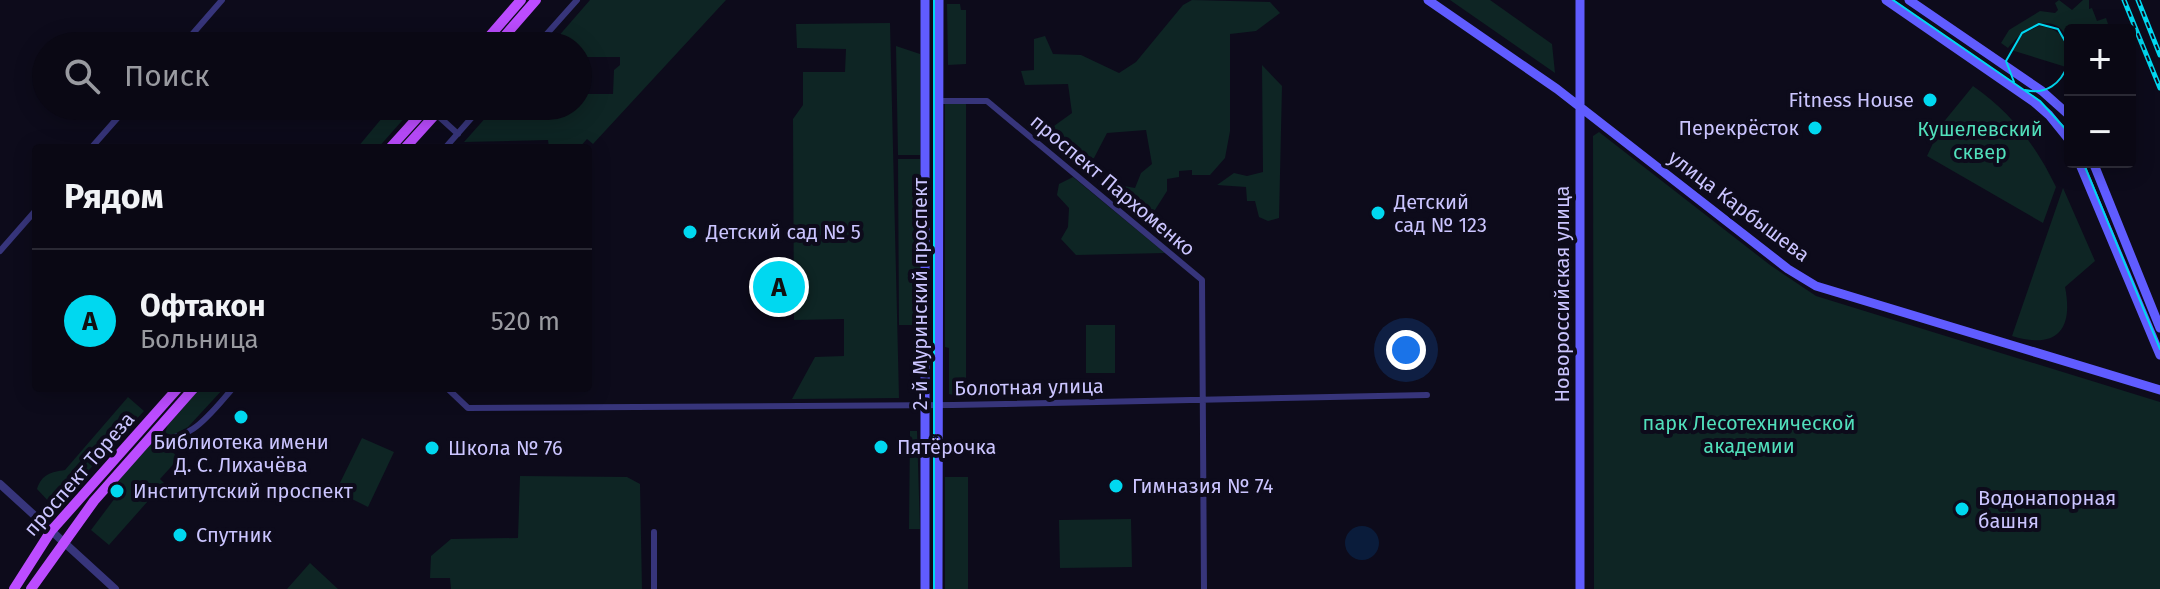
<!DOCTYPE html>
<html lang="ru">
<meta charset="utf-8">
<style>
body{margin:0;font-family:"Fira Sans",sans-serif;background:#13111d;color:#f1f3f6}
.controls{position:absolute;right:24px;top:24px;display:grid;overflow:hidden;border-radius:8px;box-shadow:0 4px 20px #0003}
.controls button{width:72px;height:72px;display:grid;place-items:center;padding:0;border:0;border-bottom:2px solid #2a2934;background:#0a0814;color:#f1f3f6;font:40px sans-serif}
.you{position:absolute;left:1406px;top:350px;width:28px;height:28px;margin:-20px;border:6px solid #fff;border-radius:50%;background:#1a73e8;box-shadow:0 0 0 12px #1a73e833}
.badge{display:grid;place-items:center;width:52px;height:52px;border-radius:50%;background:#00d8f0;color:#111;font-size:26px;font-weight:700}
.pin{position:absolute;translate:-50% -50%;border:4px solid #fff;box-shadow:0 2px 8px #0006}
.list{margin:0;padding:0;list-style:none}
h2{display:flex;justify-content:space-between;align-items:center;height:104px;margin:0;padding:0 32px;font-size:34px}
h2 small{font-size:26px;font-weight:400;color:#999aa0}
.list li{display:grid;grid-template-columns:52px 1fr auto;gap:24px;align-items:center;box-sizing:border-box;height:144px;padding:0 32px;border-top:2px solid #2a2934}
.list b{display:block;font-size:30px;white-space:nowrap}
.list p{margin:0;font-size:26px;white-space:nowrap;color:#999aa0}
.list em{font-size:26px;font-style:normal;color:#999aa0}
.icon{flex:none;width:44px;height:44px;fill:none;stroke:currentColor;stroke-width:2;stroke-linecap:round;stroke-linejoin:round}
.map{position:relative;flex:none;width:2160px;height:589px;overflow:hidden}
.search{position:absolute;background:#0a0814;box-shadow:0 4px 20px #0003;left:32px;top:32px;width:560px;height:88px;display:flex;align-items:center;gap:20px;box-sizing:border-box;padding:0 28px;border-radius:44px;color:#999aa0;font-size:30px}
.panel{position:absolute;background:#0a0814;box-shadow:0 4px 20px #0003;left:32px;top:144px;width:560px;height:248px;border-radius:8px}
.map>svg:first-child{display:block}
.green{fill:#0e2524}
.water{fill:#0a1c3b}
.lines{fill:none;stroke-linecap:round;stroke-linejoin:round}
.minor{stroke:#37357b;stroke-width:6}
.tertiary{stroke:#37357b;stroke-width:8}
.secondary{stroke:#605cff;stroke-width:9}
.primary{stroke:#bc4cff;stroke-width:10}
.tram{stroke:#00d8f0;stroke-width:2}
.rail-casing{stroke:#00d8f0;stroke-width:5}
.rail{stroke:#0d0b1b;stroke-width:2;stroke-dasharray:6;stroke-linecap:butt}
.poi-dot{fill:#00d8f0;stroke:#0d0b1b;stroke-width:3}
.labels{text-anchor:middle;stroke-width:8;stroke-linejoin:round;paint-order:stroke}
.poi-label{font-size:20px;fill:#cbc5ff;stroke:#0d0b1b;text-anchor:start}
.park-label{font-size:20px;fill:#51dfbb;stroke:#0d0b1b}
.street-label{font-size:20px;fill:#cbc5ff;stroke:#0d0b1b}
</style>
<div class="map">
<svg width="2160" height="589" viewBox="0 0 2160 589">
<rect width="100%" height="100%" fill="#0d0b1b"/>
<path class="green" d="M590 0H726L593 144 587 139 579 148H549L548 140 464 142 496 106H578V94H613L614 70 620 65V57H578V46H550Z
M1192 0 1270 2 1280 13 1256 31 1230 34V131L1225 158 1210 175H1192V170L1179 171V177L1167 179V191L1148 221 1109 190 1108 183 1135 188 1141 173 1152 164 1146 130 1107 133 1094 158 1079 165 1050 141 1057 138 1054 126 1072 113 1068 84 1025 85 1021 71 1034 70V39L1045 36 1053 54 1081 55 1119 73 1136 62 1183 5Z
M1450 0H1490L1552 44 1555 73Z
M2059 0 2072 10 2083 0H2089V9L2092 8 2097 21 2106 18 2109 27 2070 30V46C2059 7 2025 25 2008 48L2001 43 2009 30 2040 11 2055 13 2058 10 2055 3Z
M947 4H960L961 10H966V64L948 65Z
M890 23 899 398 792 399 815 357 844 356V319L794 320 793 119 803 105V72H845L846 49 797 48 796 24Z
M2039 26C2063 28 2071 45 2066 67L2011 50 2023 34Z
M896 46 920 54V155H898Z
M1262 65 1282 86 1279 218 1268 221 1259 217 1255 201H1247L1246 187 1217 185 1234 173 1247 176 1263 172Z
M1973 86C2011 112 2036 146 2056 187L2043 223 1927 156 1942 124Z
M945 104H966V398L949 394V348L945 347Z
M392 106H415L378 148H357Z
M1599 132 1770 265 1816 296 2160 402V589H1594L1593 136Z
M898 159H920V325H899Z
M1073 177 1165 253 1076 255 1061 239 1068 227 1069 208 1057 195 1059 184Z
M2063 188 2095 261 2065 287C2074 332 2055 349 2012 336Z
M1086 325H1115V373H1086Z
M200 388H224L188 427 173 435 165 433 168 424Z
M128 397 144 411 59 502 51 504 37 489C42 474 51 472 65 470Z
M910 431H917L920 529H909Z
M362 438 394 452 368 507 336 491Z
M150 444H163L179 458 160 479 164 483 109 545 91 530 121 490 116 483Z
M520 476 627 477 640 484 642 589H451L450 578H430L431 556 451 539 518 538Z
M945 477H968V589H945Z
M1131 519 1132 567 1060 568 1059 520Z
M310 563 338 589H287Z"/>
<path class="water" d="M1345 543a17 17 0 1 1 34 0a17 17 0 1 1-34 0Z"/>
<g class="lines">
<path class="minor" d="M182 46 222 0
M536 46 577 0
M939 101H987L1202 280 1204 589
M436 114 458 134
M91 148 128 106
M445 148 482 106
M0 251 36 210
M447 388 468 408 953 405 1427 395
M152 436C188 447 211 413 233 388
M654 589V532"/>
<path class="tertiary" d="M0 484 115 589"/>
<path class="secondary" d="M925 0V589
M1428 0 1557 89 1788 269 1816 286 2160 390
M1886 0 2034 102 2049 115 2070 141
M1909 0 2042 91 2070 116
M2079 162 2160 355
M2093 162 2160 328
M938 589 939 0
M1580 589V0"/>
<path class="primary" d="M481 46 521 0
M496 46 536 0
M390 148 428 106
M405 148 443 106
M14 589 51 531 178 388
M31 589 94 501 194 388"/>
<path class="tram" d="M1893 0 2040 101 2070 134
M2014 82 2006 61 2022 33 2039 24 2058 29 2069 48 2070 115
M2025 90C2046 95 2061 84 2068 64
M2083 162 2160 349
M934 589V0"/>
<defs>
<path id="rail" d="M2124 0 2160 88
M2138 0 2160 55"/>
</defs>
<use href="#rail" class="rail-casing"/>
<use href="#rail" class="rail"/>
</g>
<g class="poi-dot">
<circle cx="1930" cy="100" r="8"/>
<circle cx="1815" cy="128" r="8"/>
<circle cx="1378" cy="213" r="8"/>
<circle cx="690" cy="232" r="8"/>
<circle cx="241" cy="417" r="8"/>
<circle cx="881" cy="447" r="8"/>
<circle cx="432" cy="448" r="8"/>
<circle cx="1116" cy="486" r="8"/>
<circle cx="117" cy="491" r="8"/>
<circle cx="1962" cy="509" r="8"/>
<circle cx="180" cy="535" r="8"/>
</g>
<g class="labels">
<g class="poi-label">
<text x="1914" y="107" text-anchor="end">Fitness House</text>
<text x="1799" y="135" text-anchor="end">Перекрёсток</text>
<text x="1394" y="209">Детский<tspan x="1394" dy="23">сад № 123</tspan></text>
<text x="706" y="239">Детский сад № 5</text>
<text x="241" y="449" text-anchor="middle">Библиотека имени<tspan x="241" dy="23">Д. С. Лихачёва</tspan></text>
<text x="897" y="454">Пятёрочка</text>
<text x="448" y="455">Школа № 76</text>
<text x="1132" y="493">Гимназия № 74</text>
<text x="133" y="498">Институтский проспект</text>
<text x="1978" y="505">Водонапорная<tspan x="1978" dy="23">башня</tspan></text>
<text x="196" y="542">Спутник</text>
</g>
<g class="park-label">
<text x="1980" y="136">Кушелевский<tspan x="1980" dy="23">сквер</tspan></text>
<text x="1749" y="430">парк Лесотехнической<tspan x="1749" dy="23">академии</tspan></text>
</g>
<g class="street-label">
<text transform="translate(1113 185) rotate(40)" y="7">проспект Пархоменко</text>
<text transform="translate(1739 206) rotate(37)" y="7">улица Карбышева</text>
<text transform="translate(920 294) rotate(-90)" y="7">2-й Муринский проспект</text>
<text transform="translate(1562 294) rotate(-90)" y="7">Новороссийская улица</text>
<text transform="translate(1029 387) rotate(-1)" y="7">Болотная улица</text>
<text transform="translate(79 474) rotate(-49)" y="7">проспект Тореза</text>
</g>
</g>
</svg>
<div class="controls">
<button>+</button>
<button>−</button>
</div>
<div class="you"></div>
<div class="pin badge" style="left:779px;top:287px">A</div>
<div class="search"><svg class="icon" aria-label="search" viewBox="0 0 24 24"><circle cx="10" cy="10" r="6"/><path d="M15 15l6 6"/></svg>Поиск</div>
<section class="panel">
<h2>Рядом<small></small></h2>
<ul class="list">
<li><span class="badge">A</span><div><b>Офтакон</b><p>Больница</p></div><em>520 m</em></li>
</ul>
</section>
</div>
